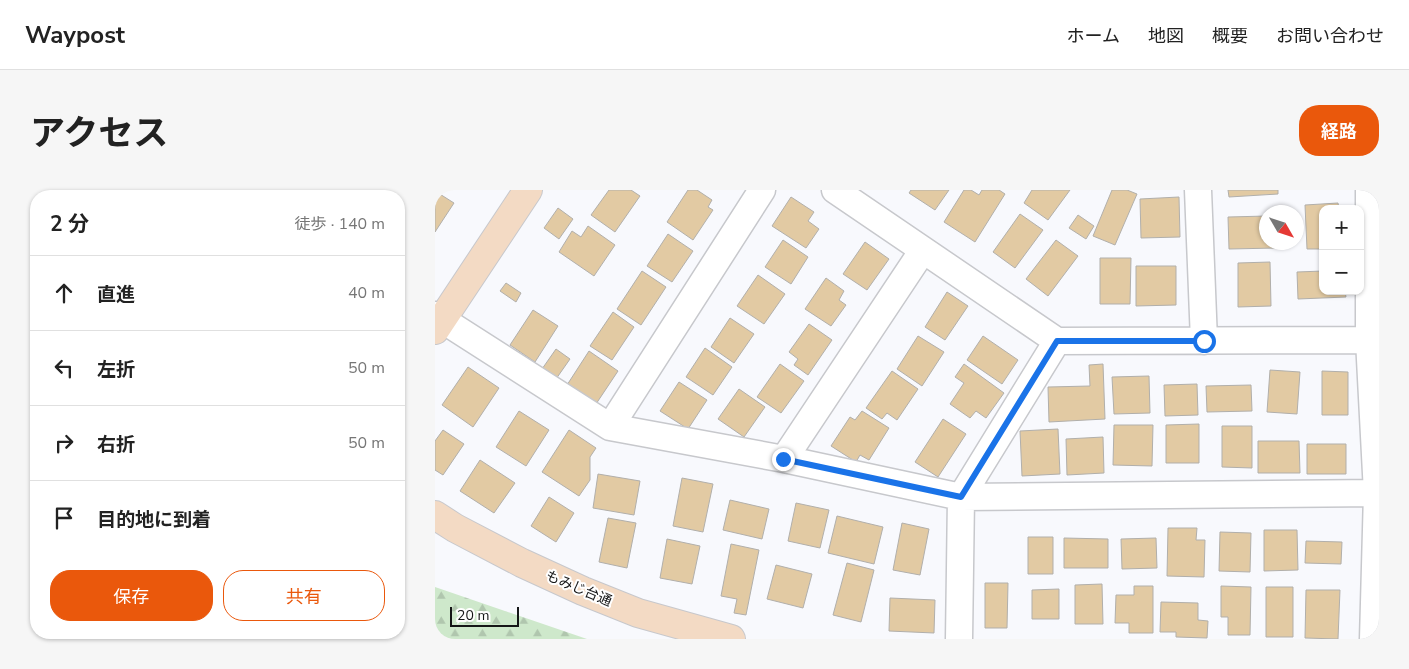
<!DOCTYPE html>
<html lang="ja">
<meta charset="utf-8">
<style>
body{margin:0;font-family:"Nunito Sans","Noto Sans JP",sans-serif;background:#f6f6f6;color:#222}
.controls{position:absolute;right:15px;top:15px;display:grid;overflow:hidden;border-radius:10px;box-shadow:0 1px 4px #0004}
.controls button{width:45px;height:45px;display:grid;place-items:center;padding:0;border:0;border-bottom:1px solid #e0e0e0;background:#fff;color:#222;font:25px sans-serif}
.compass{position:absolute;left:824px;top:15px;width:45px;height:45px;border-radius:50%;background:#fff;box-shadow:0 1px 4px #0004;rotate:129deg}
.scale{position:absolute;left:15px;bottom:12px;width:69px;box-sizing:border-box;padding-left:5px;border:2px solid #151617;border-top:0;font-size:14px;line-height:18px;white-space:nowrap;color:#151617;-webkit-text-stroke:4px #fff;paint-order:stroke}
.stop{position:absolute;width:15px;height:15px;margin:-11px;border:4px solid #1a73e8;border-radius:50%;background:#fff}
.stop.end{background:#1a73e8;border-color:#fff;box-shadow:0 1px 5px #0008}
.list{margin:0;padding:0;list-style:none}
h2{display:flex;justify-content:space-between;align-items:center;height:65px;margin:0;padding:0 20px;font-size:21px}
h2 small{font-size:16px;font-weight:400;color:#767676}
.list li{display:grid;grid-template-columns:32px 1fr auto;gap:15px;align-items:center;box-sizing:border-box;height:75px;padding:0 20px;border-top:1px solid #e0e0e0}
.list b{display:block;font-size:19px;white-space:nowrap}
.list em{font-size:16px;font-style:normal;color:#767676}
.actions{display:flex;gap:10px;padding:15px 20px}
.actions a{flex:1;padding:11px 0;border:1px solid #ea580c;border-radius:20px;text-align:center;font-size:18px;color:#ea580c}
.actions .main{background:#ea580c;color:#fff}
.icon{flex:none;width:28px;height:28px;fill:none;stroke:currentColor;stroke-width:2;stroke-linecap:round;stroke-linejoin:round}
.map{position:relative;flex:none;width:944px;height:449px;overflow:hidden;border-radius:20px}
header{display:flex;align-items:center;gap:30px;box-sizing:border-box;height:70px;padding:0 25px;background:#fff;border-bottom:1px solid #e0e0e0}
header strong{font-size:24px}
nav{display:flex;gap:28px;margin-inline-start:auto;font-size:18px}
.intro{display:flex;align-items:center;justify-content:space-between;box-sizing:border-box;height:120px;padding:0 30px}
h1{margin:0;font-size:35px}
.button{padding:12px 22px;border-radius:20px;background:#ea580c;color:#fff;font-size:18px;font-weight:700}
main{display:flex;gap:30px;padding:0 30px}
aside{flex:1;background:#fff;border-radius:20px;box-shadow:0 1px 4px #0004}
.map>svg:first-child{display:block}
.forest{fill:url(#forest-firs)}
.building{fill:#e2caa3;stroke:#b1afab}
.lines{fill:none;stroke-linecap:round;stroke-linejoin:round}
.street-casing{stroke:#c7c8cc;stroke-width:29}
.secondary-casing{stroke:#c7c8cc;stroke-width:30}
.street{stroke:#fff;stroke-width:26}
.secondary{stroke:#f3dac4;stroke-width:28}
.route{stroke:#1a73e8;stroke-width:6}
.labels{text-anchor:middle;stroke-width:4;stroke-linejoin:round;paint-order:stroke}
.street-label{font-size:14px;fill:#151617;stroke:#fff}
</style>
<header>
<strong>Waypost</strong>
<nav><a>ホーム</a><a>地図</a><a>概要</a><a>お問い合わせ</a></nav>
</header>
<div class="intro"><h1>アクセス</h1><a class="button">経路</a></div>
<main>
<aside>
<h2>2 分<small>徒歩 · 140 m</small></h2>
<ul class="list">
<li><svg class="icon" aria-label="ahead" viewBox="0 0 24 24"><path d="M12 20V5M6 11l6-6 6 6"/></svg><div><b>直進</b></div><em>40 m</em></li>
<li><svg class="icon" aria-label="left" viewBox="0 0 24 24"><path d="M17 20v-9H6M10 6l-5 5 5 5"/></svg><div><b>左折</b></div><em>50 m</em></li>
<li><svg class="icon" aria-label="right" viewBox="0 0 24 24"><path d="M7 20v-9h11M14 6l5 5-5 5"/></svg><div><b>右折</b></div><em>50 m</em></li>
<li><svg class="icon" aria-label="arrive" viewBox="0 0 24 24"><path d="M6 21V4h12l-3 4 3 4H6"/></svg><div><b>目的地に到着</b></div></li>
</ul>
<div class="actions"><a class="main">保存</a><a>共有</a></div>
</aside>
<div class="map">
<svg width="944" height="449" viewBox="0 0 944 449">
<defs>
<pattern id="forest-firs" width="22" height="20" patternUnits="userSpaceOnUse" patternTransform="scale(1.25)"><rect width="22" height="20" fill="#cee8cb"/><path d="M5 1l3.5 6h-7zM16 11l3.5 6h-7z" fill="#b0c6ae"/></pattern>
</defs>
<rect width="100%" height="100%" fill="#f8f9fd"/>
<path class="forest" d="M0 397 152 449H0Z"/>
<path class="building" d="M174 0H196L205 6 180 42 156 25Z
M253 0H262L277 10 273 17 278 20 258 50 232 32Z
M476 0H514L500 20 474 3Z
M529 0H536L544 5 547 0H564L570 4 540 52 509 32Z
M597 0H635L613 30 589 13Z
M677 0H692L702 4 680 55 658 46Z
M793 0H843V4L794 7Z
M0 1 19 13 0 42Z
M356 7 379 22 373 31 384 39 371 58 337 36Z
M744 7 745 47 706 48 705 9Z
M903 13 904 19H888V59H872L870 15Z
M123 18 138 29 124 49 109 38Z
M585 24 608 40 580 78 558 62Z
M643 25 659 36 651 49 634 38Z
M832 26V52H842V58L794 59 793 27Z
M153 36 180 55 159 86 124 62 137 41 146 47Z
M233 44 258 61 237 92 212 76Z
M348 50 373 67 356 94 330 77Z
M621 50 643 66 613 106 591 89Z
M430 52 454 69 432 100 408 84Z
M665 68H696L695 114H665Z
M835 72 836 116 803 117V73Z
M701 76H741V115L701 116Z
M207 81 231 97 206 135 182 119Z
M888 81V101H910L911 107 863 109 862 82Z
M323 85 350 104 329 134 302 116Z
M391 88 409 101 404 110 411 115 396 136 370 119Z
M71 93 86 103 81 112 65 101Z
M512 102 533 116 510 150 490 137Z
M98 120 123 136 100 172 75 155Z
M178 122 199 137 177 170 155 156Z
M295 128 319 144 299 173 276 157Z
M374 134 397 150 373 185 359 175 363 169 354 162Z
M483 146 509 162 487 196 462 179Z
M548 146 583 170 567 194 532 170Z
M270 158 297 177 278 205 251 187Z
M121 159 135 169 121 189 107 179Z
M154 161 183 181 161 214 132 195Z
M345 174 369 191 346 223 322 207Z
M529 174 569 203 551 228 541 221 535 228 515 214 529 193 520 187Z
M668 174 670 229 614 232 613 197 655 196 654 175Z
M33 177 64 198 38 237 7 215Z
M835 180 865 182 862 224 832 222Z
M457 181 483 199 462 230 452 223 447 229 431 218Z
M887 181 913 182V225H887Z
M714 186 715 223 679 224 677 187Z
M244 192 272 210 253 239 225 221Z
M762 194 763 225 730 226 729 195Z
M816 195 817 221 772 222 771 196Z
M304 199 330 217 309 247 283 229Z
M84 221 114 240 91 276 61 257Z
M427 221 454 238 434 270 425 265 421 272 396 256 415 227 420 230Z
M508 229 531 244 503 287 480 272Z
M764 234V273H731V235Z
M679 235H718L717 276 678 275Z
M787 236H817V278L787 277Z
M623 239 625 284 587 286 585 241Z
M8 240 29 254 8 285 0 280V251Z
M134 240 161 258 155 267V290L144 306 107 282Z
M668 247 669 283 632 285 631 249Z
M823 251H864L865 283H823Z
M872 254H911V284H872Z
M45 270 80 293 59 323 25 301Z
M163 284 205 291 199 325 158 318Z
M247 288 278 294 268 342 238 336Z
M114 307 139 323 121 352 96 336Z
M295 310 334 319 327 349 288 340Z
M361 313 394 320 385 358 353 351Z
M402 326 448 337 439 374 393 363Z
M173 328 201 333 192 378 164 372Z
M467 333 494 339 485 385 458 380Z
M733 338H762L761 350H770L769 387 732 386Z
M829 340H862L863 380 829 381Z
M785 342 816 343 815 382 784 381Z
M593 347H618V384H593Z
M629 348 673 349V378H629Z
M721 348 722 378 687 379 686 349Z
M232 349 265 356 257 394 225 388Z
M871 351 907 352 906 374 870 373Z
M296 354 324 360 311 425 299 423 302 409 286 406Z
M412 373 439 380 426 432 398 425Z
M341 375 377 384 368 418 332 409Z
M550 393H573L572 438H550Z
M667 394 668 434H640V395Z
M699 396H718V443H694V433H680L681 405H699Z
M786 396 816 397 815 445H793V427H786Z
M831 397H858V447H831Z
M624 399V429H597V400Z
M871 400H905L903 449 870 448Z
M455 408 500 410 499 443 454 441Z
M726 412 763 413V430L773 431 772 448 741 447V442H725Z"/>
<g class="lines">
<defs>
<path id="street" d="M400 0 622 151 944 150
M763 0 769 151
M934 0V150L942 303 938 449
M0 125 175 237 349 269 526 307 944 303
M175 237 327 0
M349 269 488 60
M524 449 526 307 622 151"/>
<path id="secondary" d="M0 140 93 0
M0 325 20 338 87 373 148 401 203 423 296 449"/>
</defs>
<use href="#street" class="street-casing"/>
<use href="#secondary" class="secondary-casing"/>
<use href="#street" class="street"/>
<use href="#secondary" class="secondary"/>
</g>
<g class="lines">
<path class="route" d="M348 269 526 307 622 151H769"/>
</g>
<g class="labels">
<g class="street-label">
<text transform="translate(144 398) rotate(23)" y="5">もみじ台通</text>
</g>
</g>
</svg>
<div class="controls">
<button>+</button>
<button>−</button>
</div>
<svg class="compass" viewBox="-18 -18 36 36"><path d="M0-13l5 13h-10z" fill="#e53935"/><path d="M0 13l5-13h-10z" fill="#767676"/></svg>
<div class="scale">20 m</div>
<div class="stop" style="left:769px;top:151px"></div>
<div class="stop end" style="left:348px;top:269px"></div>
</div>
</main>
